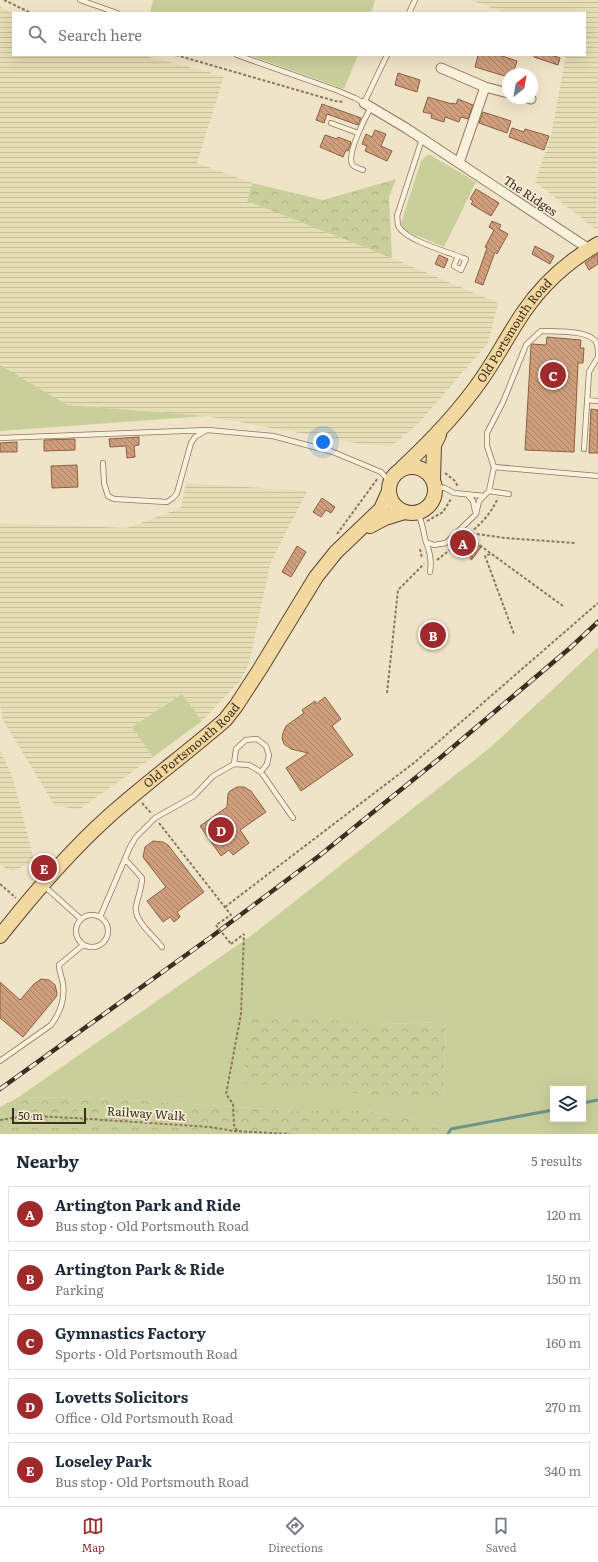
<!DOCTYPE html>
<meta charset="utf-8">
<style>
body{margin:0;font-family:Literata,serif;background:#f6f6f7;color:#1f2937}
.controls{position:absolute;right:12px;bottom:12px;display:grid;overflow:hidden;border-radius:0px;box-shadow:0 4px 16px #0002}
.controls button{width:36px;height:36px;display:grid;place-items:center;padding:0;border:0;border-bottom:1px solid #e0e1e3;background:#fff;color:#1f2937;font:20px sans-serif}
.compass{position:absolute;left:502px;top:68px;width:36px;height:36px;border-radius:50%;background:#fff;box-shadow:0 4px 16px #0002;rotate:31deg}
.scale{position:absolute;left:12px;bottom:10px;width:74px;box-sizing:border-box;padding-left:4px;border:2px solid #3d2e20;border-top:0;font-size:11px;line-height:14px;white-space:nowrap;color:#3d2e20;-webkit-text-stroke:3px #f7eed8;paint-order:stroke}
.you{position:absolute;left:323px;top:442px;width:14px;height:14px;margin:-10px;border:3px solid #fff;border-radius:50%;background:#1a73e8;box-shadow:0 0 0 6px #1a73e833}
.badge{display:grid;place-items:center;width:26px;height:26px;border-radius:50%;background:#9e2a2b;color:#fff;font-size:13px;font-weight:700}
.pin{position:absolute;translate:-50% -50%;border:2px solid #fff;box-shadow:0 1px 4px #0006}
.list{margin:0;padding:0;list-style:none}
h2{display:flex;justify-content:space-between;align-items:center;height:52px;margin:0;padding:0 16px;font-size:17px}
h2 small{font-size:13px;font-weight:400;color:#747a83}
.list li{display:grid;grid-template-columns:26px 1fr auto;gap:12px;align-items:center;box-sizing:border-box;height:56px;margin:0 8px 8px;padding:0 8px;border:1px solid #e0e1e3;border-radius:0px}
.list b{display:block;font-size:15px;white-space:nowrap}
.list p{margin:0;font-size:13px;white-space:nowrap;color:#747a83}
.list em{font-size:13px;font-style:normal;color:#747a83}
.icon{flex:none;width:22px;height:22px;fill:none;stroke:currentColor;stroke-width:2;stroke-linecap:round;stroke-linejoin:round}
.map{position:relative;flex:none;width:598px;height:1134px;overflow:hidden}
.search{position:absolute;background:#fff;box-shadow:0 4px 16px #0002;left:12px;right:12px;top:12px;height:44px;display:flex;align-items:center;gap:10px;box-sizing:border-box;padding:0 14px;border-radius:0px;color:#747a83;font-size:15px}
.sheet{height:372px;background:#fff}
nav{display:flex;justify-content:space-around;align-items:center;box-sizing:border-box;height:56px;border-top:1px solid #e0e1e3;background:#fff;font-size:11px;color:#747a83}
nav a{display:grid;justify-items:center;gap:2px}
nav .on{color:#9e2a2b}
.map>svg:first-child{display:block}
.farmland{fill:url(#farmland-rules)}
.green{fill:#c9cf9b;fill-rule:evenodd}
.forest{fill:url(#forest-crowns)}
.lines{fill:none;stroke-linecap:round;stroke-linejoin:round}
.stream{stroke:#6f938a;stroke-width:3}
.building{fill:url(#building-back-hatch);stroke:#8d5f41}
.lane-casing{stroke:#8d765c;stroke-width:6}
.street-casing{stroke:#8d765c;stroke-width:11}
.primary-casing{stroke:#5b4430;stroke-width:16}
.path{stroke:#8d765c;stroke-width:2;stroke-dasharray:3 2;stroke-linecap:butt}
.lane{stroke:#faf1dc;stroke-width:4.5}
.street{stroke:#faf1dc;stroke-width:9}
.primary{stroke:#f3d9a0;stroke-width:14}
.rail-casing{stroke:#3d2e20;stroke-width:4.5}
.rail{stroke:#f7eed8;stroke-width:3;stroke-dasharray:9;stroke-linecap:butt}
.path-bridge{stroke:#8d765c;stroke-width:2;stroke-dasharray:3 2;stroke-linecap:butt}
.labels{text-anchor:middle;stroke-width:3.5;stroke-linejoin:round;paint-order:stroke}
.street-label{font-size:12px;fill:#3d2e20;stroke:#f7eed8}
</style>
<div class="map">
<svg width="598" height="1134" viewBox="0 0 598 1134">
<defs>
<pattern id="farmland-rules" width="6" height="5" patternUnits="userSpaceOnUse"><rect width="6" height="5" fill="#e6deb5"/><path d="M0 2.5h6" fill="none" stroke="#c6bf9b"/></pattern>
<pattern id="forest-crowns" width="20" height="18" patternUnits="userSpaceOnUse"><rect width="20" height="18" fill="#c9cf9b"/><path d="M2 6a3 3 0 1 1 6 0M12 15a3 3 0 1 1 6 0" fill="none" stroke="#aeb285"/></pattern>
<pattern id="building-back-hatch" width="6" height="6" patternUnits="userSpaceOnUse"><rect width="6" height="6" fill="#cf9f7d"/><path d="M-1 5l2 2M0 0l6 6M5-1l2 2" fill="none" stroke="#a98266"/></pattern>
</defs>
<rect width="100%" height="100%" fill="#f0e4c8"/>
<path class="farmland" d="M470 0H598L597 230 535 182 551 136 566 55H585V13H506Z
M0 7 13 13V55H141L224 76 197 163 252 183 247 201 392 258 498 303 488 343 417 425 390 447 356 443 206 416 67 405 0 367Z
M186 483 307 491 270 564 249 664 240 681 202 721 182 694 132 727 153 757 80 809 55 806 3 720 0 705V523L127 528 181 508Z
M0 750 13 778 34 860 13 872 0 865Z"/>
<path class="green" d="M153 0H375L371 13H150Z
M249 55H358L344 89Z
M430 155 476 182 444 247 406 231 402 227 401 223 421 161 426 156Z
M0 365 67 405 206 416 0 431Z
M598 647V1134H459L416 1119 367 1111H301L80 1097 17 1098 252 935 492 746ZM445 1022 446 1023 443 1101 384 1024ZM553 1089H583V1119H553Z
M182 694 202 721 153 757 132 727Z"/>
<path class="forest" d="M396 179 389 197 392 258 247 201 252 183 323 200Z
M252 1015 384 1024 446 1022 443 1101 242 1083Z
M80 1097 301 1111H367L416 1119 459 1134H0V1107L17 1098Z"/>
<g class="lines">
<path class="stream" d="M583 1103 598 1100
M448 1134 451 1129 553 1110"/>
</g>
<path class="building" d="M478 55H499L517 61 513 74H508V77L475 67Z
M534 55H551L560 58 558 65 534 57Z
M398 73 420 80 417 92 395 85Z
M428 97 452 104V103L456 104 458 99 473 105 468 119 461 117 459 122 445 117 444 122 431 118 432 114 423 112Z
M322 104 361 118 358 125 327 114 324 123 316 120Z
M483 112 511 121 507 133 479 123Z
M512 128 524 132 525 129 549 136 544 150 509 137Z
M375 130 386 134 381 146 392 151 387 161 365 151 367 146 362 144 366 134 372 137Z
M325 135 337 139 338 137 351 142 348 151 346 150 343 157 320 147Z
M476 189 499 203 491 216 471 204 473 201 470 199Z
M492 221 501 225 499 229 508 234 497 254 495 252 483 285 475 282 487 248 485 247 494 230 489 227Z
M535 246 554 256 550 264 532 254Z
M598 254V264L589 270 585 263Z
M439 255 448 259 444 268 435 264Z
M547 337 581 340 580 348H584L583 363H578L574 452 525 450 531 346 532 344 546 345Z
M591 409 598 410V453H589Z
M139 437V445L134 446 135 457 127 458 126 446 110 447 109 439Z
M75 439V450L44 451V440Z
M17 442V452H0V443Z
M77 465 78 487 52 488 51 466Z
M322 498 335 507 331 513 326 510 321 517 313 512Z
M474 542 481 547 473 558 466 553Z
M297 546 306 552 291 577 282 572Z
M325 697 341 719 332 726 353 755 301 791 286 768 308 753 291 749 284 744 282 738 283 733 286 726 304 713 302 710 315 701 316 704Z
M237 787H244L251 791 266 812 240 830 249 843 233 855 229 850 221 856 200 826 227 807 228 794 230 791Z
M153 841 163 842 168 845 204 892 177 912 180 917 174 922 170 917 163 922 147 901 166 887 143 857 145 847Z
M41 979 49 980 55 985 57 993 56 997 23 1037 0 1018V982L20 1000 34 984Z"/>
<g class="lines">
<defs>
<path id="lane" d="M80 0 117 13
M409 13 415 0
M237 55 336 90 355 98 364 103 387 55
M331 123 358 133
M422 139 397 216C398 219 397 222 398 225 403 240 451 253 466 259L461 270 454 266 458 256
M363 170C359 168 353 167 352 164 347 153 365 118 371 107
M587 400 598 401
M0 438 208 430 273 436 333 452 381 472 390 482
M584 449 589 372 598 357
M103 463 104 483 108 496 114 499 167 502 173 498 177 493 191 443 195 437 205 431
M494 467 598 476
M436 487 445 488 454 493 484 496
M489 491 509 494
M468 495 473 501 475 511
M413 513 418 514C423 523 423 532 426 542L434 545 446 543 476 514 479 501 489 491 494 467 487 446V433L503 402 526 345 541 331C554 332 592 329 597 344 598 348 598 353 598 357
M426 542C430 552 432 561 430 572
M234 764 236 749 246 740 257 739 266 746 269 755 267 764 261 772
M125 859 142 878C142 888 138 896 136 906 133 920 154 936 162 947
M43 885 81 919
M76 931a16 16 0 1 1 32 0a16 16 0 1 1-32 0Z
M100 917 130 847 136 837 155 818 194 796 213 776 234 764 249 765 261 772 293 818
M0 1061 51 1025C60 1013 65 999 63 984 62 977 59 972 59 965L83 945"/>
<path id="street" d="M441 68 485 87 459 163
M485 87 508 93
M528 98 531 99
M364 103 406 128 589 249"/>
<g id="primary">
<circle cx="412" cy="490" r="23"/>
<path id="s1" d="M402 468C431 441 458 413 481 380 496 359 508 335 523 313 542 285 568 261 598 244"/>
<path d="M433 480 434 445 439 435"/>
<path d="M370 526 385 518 404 512"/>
<path id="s2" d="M0 936C34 893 68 853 108 817 146 783 187 753 225 720L236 706 260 669 316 577 336 552 381 509 389 491"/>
</g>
</defs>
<use href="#lane" class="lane-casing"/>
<use href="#street" class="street-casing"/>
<use href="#primary" class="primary-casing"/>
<path class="path" d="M4 0 31 13
M176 55 335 101 344 102
M445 473 455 481 458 487
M427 521 443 512 451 499
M470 533C483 522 491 513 498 498
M337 534 378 478
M456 545 467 536
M454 546 473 560
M420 549 422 558
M490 554 485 556 514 634
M437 560 451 549
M563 606 467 536 470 533 505 538 575 543
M387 693 398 590 424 564
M142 803 151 813
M159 823 231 915 216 925
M0 884 16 898
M225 907 415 762 598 603
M231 944 244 934
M0 1120 12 1118 33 1116 74 1118 210 1127 234 1131 290 1134
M237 1131 234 1125 233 1104 226 1094 241 1014 244 934"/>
<use href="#lane" class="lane"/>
<use href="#street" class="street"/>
<use href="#primary" class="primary"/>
<defs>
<path id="rail" d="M0 1089 211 937 319 856 440 758 570 648 598 622"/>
</defs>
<use href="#rail" class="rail-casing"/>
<use href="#rail" class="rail"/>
<path class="path-bridge" d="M216 925 231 944"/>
</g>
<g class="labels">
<g class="street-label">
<text transform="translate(530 196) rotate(34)" y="4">The Ridges</text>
<text dy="4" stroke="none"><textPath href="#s1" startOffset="178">Old Portsmouth Road</textPath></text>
<text dy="4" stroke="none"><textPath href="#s2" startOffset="271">Old Portsmouth Road</textPath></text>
<text transform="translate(146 1114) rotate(4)" y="4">Railway Walk</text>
</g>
</g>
</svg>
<div class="controls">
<button><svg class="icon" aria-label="layers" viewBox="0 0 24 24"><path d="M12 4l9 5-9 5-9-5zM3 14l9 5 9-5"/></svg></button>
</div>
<svg class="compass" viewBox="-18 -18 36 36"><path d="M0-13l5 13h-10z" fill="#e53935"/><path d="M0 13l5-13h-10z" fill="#747a83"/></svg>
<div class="scale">50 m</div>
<div class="you"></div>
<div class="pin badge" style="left:463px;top:543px">A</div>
<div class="pin badge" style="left:433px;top:635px">B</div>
<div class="pin badge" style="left:553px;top:375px">C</div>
<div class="pin badge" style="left:221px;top:830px">D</div>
<div class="pin badge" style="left:44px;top:868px">E</div>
<div class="search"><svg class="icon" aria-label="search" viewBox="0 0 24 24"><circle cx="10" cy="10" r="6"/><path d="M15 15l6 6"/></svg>Search here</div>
</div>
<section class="sheet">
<h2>Nearby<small>5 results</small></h2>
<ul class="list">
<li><span class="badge">A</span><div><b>Artington Park and Ride</b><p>Bus stop · Old Portsmouth Road</p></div><em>120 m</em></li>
<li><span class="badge">B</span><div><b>Artington Park &amp; Ride</b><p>Parking</p></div><em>150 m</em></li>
<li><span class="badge">C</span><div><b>Gymnastics Factory</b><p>Sports · Old Portsmouth Road</p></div><em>160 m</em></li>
<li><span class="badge">D</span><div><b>Lovetts Solicitors</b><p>Office · Old Portsmouth Road</p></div><em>270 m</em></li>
<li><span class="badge">E</span><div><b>Loseley Park</b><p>Bus stop · Old Portsmouth Road</p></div><em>340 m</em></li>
</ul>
</section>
<nav>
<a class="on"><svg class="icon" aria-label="map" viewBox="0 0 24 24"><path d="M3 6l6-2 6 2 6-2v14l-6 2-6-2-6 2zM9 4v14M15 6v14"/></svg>Map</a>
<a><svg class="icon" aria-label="directions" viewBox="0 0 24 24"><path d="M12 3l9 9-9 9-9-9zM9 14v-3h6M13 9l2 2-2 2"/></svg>Directions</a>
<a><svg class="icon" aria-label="saved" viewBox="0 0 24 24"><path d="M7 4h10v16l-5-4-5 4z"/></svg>Saved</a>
</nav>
